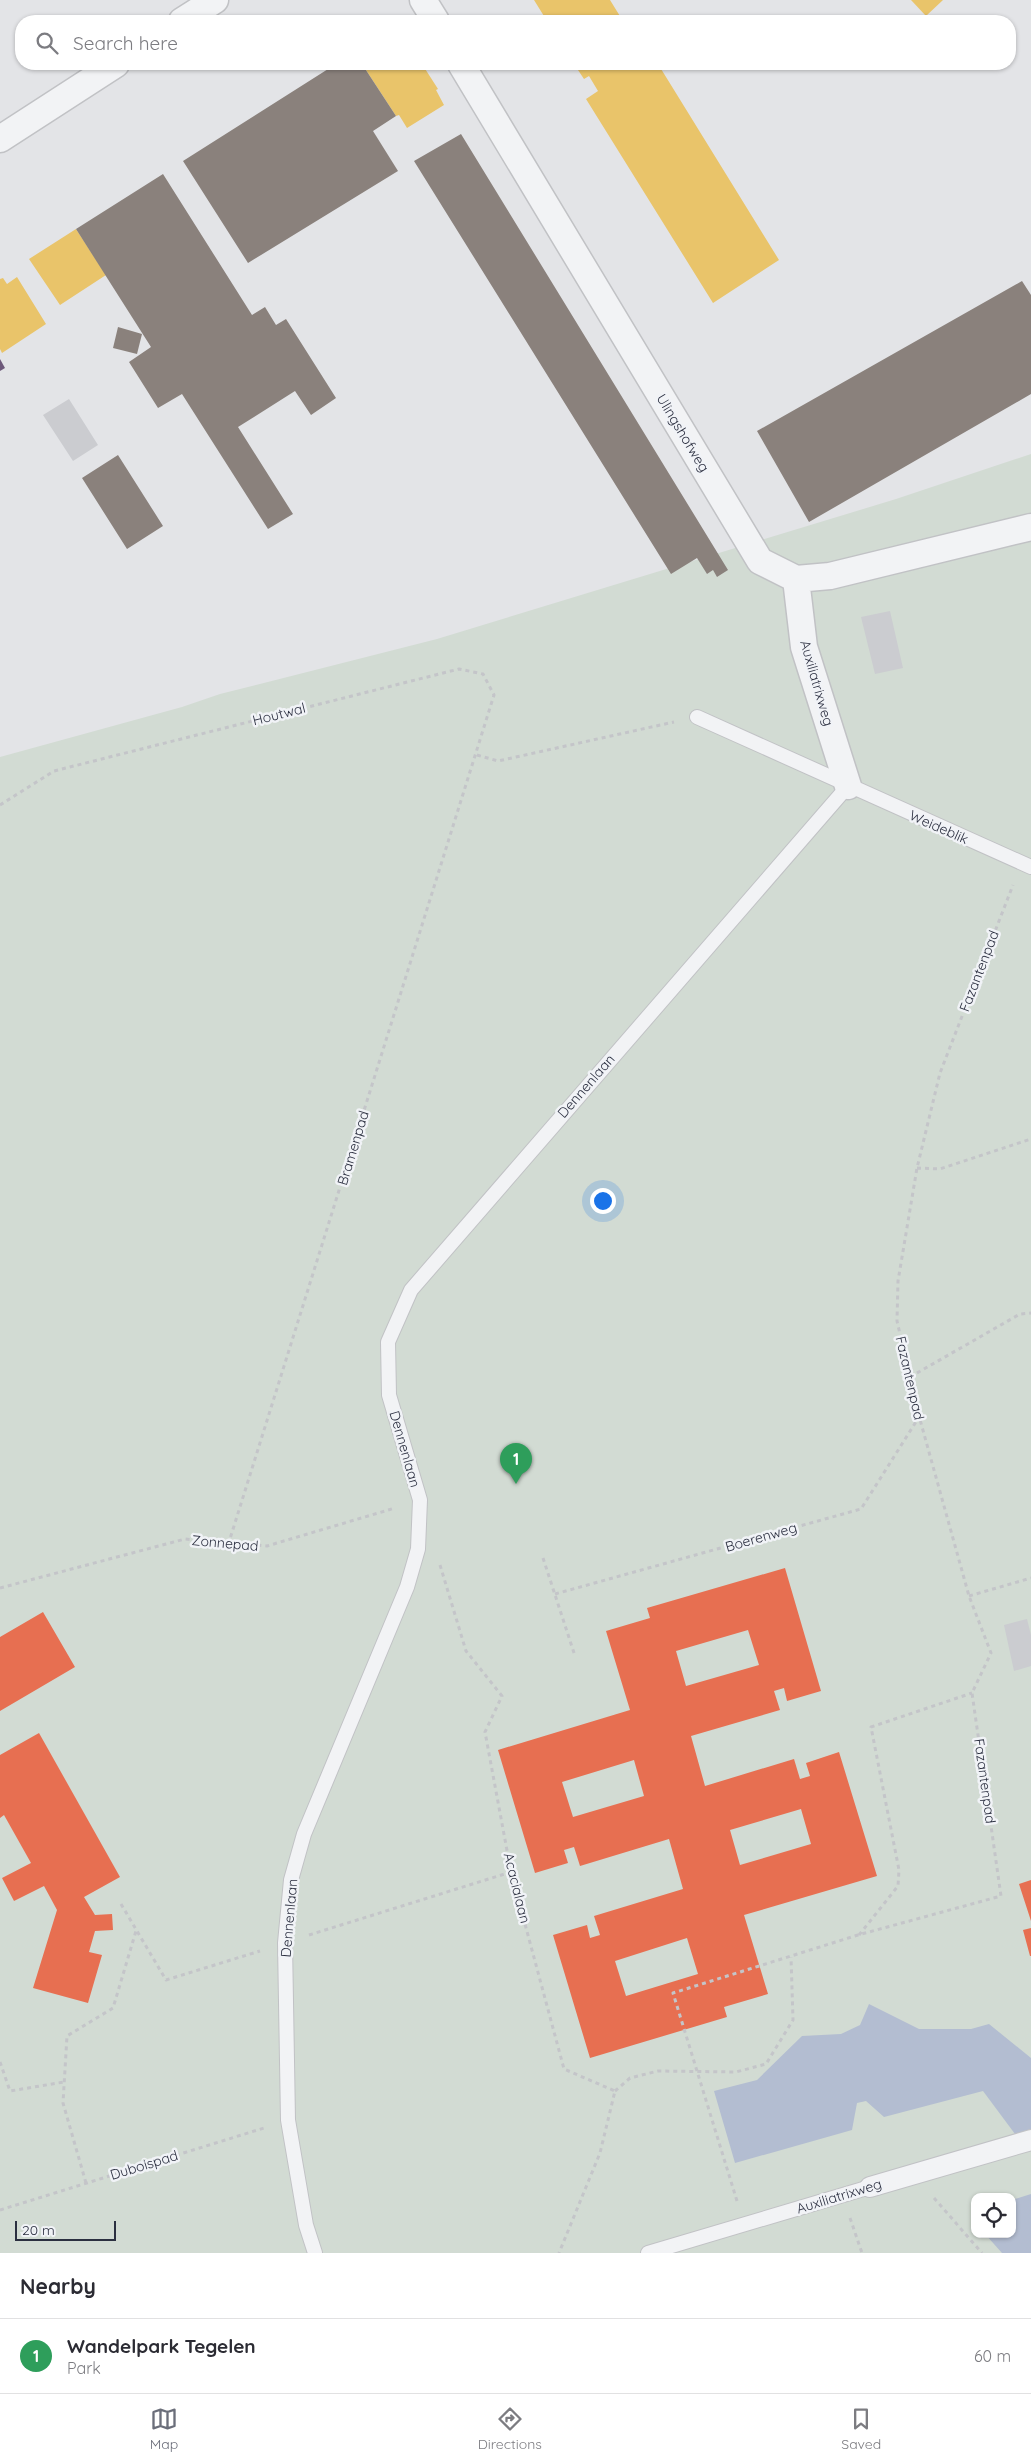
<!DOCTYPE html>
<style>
body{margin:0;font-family:Quicksand,sans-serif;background:#f2f2f3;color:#2b2b33}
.controls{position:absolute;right:15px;bottom:15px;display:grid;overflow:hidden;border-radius:10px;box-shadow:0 1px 4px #0004}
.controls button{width:45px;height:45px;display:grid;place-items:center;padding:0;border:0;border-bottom:1px solid #e1e1e2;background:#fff;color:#2b2b33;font:25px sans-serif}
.scale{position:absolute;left:15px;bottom:12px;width:101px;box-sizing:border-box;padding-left:5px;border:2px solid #2b2f40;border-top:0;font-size:14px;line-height:18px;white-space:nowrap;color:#2b2f40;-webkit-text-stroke:4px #f1f3f7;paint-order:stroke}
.you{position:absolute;left:602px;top:1200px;width:18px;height:18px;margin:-12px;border:4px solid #fff;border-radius:50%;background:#1a73e8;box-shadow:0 0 0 8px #1a73e833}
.badge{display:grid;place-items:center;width:32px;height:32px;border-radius:50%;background:#6b6e7a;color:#fff;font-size:16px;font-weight:700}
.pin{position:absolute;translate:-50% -41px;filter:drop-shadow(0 1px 2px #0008)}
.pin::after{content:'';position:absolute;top:26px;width:18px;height:15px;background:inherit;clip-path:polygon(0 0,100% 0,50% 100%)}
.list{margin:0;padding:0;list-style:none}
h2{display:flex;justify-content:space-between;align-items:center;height:65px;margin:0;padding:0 20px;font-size:21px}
h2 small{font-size:16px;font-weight:400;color:#7c7c81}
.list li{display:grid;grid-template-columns:32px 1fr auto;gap:15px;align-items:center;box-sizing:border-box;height:75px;padding:0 20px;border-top:1px solid #e1e1e2}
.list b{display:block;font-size:19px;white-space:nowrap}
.list p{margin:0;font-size:16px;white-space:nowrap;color:#7c7c81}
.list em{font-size:16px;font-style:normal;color:#7c7c81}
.icon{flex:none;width:28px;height:28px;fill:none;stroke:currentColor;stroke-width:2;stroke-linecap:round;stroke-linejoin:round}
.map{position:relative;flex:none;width:1031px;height:2253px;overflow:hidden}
.search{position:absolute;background:#fff;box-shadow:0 1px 4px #0004;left:15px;right:15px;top:15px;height:55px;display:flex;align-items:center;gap:12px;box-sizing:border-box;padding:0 18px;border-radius:20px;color:#7c7c81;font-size:19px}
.sheet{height:140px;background:#fff}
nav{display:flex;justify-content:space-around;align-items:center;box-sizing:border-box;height:70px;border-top:1px solid #e1e1e2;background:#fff;font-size:14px;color:#7c7c81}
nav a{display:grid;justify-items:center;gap:2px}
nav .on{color:#6b6e7a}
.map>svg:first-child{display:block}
.green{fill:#d2dbd3;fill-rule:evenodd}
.water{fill:#b3bdd1}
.homes{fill:#e9c46a}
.shops{fill:#e76f51;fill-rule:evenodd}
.offices{fill:#6d597a}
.industry{fill:#8a817c}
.building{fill:#cbccd0}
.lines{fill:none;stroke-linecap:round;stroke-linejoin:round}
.service-casing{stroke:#c1c2c5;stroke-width:16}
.pedestrian-casing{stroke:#c1c2c5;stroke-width:22}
.minor-casing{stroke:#c1c2c5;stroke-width:29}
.path{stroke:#c4c5c9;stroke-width:3;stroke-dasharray:4 4;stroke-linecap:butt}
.service{stroke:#f2f3f5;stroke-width:14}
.pedestrian{stroke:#f2f3f5;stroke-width:20}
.minor{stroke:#f2f3f5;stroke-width:26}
.labels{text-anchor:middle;stroke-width:5;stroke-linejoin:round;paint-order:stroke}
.street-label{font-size:14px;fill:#2b2f40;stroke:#f1f3f7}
</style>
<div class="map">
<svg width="1031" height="2253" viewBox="0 0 1031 2253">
<rect width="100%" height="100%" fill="#e3e4e7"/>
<path class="green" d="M1031 454V2253H0V757L182 707 220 694 437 639 896 499ZM975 2197H1012V2234H975Z"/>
<path class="water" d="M869 2004 919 2029H971L989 2024 1031 2058V2129L1015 2134 983 2091 884 2117 866 2101 857 2103 852 2130 735 2163 714 2091 757 2080 802 2036 841 2034 860 2025Z
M1031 2194V2253H1002L985 2234H1012V2200Z"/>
<path class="homes" d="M534 0H610L623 21H547Z
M911 0H943L926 16Z
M362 64H422L438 89 436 90 444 105 407 128 399 115 396 116Z
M574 64H658L779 260 713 303 586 99 598 91 589 76 584 79Z
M76 229 106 275 60 305 29 259Z
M17 277 46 324 2 353 0 349V279L3 278 7 284Z"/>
<path class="shops" d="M785 1568 821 1691 787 1701 784 1688 774 1691 780 1710 691 1736 705 1786 794 1759 800 1779 810 1776 806 1763 839 1752 877 1876 744 1915 768 1994 724 2007 727 2017 590 2058 553 1935 587 1925 590 1938 600 1935 594 1916 683 1889 669 1839 580 1866 574 1847 564 1850 568 1863 535 1873 498 1750 630 1710 606 1631 650 1618 647 1608ZM748 1630 759 1665 686 1686 676 1651ZM634 1760 644 1796 573 1817 562 1782ZM801 1809 811 1844 740 1865 730 1830ZM687 1938 698 1974 626 1996 615 1961Z
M43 1612 75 1667 0 1711V1637Z
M39 1733 120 1877 84 1897 95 1915 112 1914 113 1930 95 1931 89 1952 102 1955 88 2003 33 1988 57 1910 44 1886 14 1901 2 1878 31 1863 4 1815 0 1818V1755Z
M1031 1880V1921L1019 1884Z
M1031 1928V1956H1030L1023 1930Z"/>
<path class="offices" d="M0 359 5 368 0 371Z"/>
<path class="industry" d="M336 64H362L396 116 373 131 398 171 248 263 183 161Z
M461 134 728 570 717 577 713 570 707 574 697 558 671 574 414 161Z
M163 174 252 315 265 307 276 325 286 319 336 398 311 415 295 391 238 427 293 514 268 529 182 394 158 408 129 362 151 347 76 229Z
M1022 281 1031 295V394L809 522 757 431Z
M118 327 142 334 137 354 113 348Z
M118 455 163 526 127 549 82 478Z"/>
<path class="building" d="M69 399 98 445 73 461 43 415Z
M890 611 903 668 875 674 861 617Z
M1027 1619 1031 1635V1666L1014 1671 1004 1625Z"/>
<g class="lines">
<defs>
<path id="service" d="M697 717 1031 867
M315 2253 306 2225 288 2120 285 1943 291 1880 304 1834 407 1587 418 1549 420 1500 389 1395 388 1342 411 1290 848 786
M648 2253 870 2187"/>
<path id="pedestrian" d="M870 2187 1031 2140"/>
<path id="minor" d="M423 0 436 21
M182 21 215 0
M461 64 760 561 796 579 830 576 1031 527
M0 139 116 64
M796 579 804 647 848 786"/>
</defs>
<use href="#service" class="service-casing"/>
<use href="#pedestrian" class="pedestrian-casing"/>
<use href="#minor" class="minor-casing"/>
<path class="path" d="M477 755 498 761 674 722
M0 805 54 771 459 669 483 674 494 695 229 1542
M917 1168 940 1169 1031 1139
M910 1377 1020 1314 1031 1313
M543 1558 575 1656
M440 1565 466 1651 502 1696 485 1732 511 1872 564 2069 615 2091 600 2153 559 2253
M0 1588 185 1539 267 1546 395 1508
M555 1594 861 1509 919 1417
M969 1596 1031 1578
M121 1904 166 1980 260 1951
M309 1935 511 1872
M859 1935 898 1886 899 1870 871 1727 972 1693
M0 2062 10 2091 64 2082
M615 2091 630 2078 658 2071 736 2072 766 2064 793 2020 791 1957
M86 2183 63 2103 67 2036 113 2008 136 1931
M934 2198 982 2253
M737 2201 673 1993 858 1935 1001 1896 972 1693 991 1653 969 1596 919 1416 897 1321 898 1281 917 1168 940 1073 1013 885
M0 2210 264 2128
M850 2218 862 2253"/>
<use href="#service" class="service"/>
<use href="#pedestrian" class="pedestrian"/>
<use href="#minor" class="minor"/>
</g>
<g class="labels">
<g class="street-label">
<text transform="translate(683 433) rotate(59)" y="5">Ulingshofweg</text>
<text transform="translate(817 683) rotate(74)" y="5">Auxiliatrixweg</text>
<text transform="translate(279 714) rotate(-14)" y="5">Houtwal</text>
<text transform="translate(939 827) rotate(24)" y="5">Weideblik</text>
<text transform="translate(979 971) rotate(-69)" y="5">Fazantenpad</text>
<text transform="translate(586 1086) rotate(-49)" y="5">Dennenlaan</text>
<text transform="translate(353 1148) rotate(-73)" y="5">Bramenpad</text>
<text transform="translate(910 1378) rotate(77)" y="5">Fazantenpad</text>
<text transform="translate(405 1449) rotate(74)" y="5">Dennenlaan</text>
<text transform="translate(761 1537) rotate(-16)" y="5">Boerenweg</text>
<text transform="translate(225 1543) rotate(5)" y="5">Zonnepad</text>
<text transform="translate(985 1781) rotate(82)" y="5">Fazantenpad</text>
<text transform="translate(517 1888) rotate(76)" y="5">Acacialaan</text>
<text transform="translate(289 1918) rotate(-85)" y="5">Dennenlaan</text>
<text transform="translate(144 2165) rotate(-17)" y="5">Duboispad</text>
<text transform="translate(839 2196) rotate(-17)" y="5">Auxiliatrixweg</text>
</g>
</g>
</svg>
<div class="controls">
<button><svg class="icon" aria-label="locate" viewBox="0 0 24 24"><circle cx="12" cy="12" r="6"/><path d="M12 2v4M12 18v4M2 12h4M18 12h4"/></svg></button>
</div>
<div class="scale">20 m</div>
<div class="you"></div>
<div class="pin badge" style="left:516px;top:1484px;background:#2e9e5b">1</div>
<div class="search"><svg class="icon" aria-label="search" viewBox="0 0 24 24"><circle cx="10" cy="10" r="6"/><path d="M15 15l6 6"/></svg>Search here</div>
</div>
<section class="sheet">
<h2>Nearby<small></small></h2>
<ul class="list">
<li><span class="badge" style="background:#2e9e5b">1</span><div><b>Wandelpark Tegelen</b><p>Park</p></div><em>60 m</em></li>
</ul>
</section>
<nav>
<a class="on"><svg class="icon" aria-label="map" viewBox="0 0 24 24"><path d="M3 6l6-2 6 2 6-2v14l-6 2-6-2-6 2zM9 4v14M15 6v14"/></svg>Map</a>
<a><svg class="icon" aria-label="directions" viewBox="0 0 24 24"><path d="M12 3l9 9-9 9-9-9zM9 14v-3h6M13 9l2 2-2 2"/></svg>Directions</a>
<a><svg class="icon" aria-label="saved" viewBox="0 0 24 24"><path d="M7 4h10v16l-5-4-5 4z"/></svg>Saved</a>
</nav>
